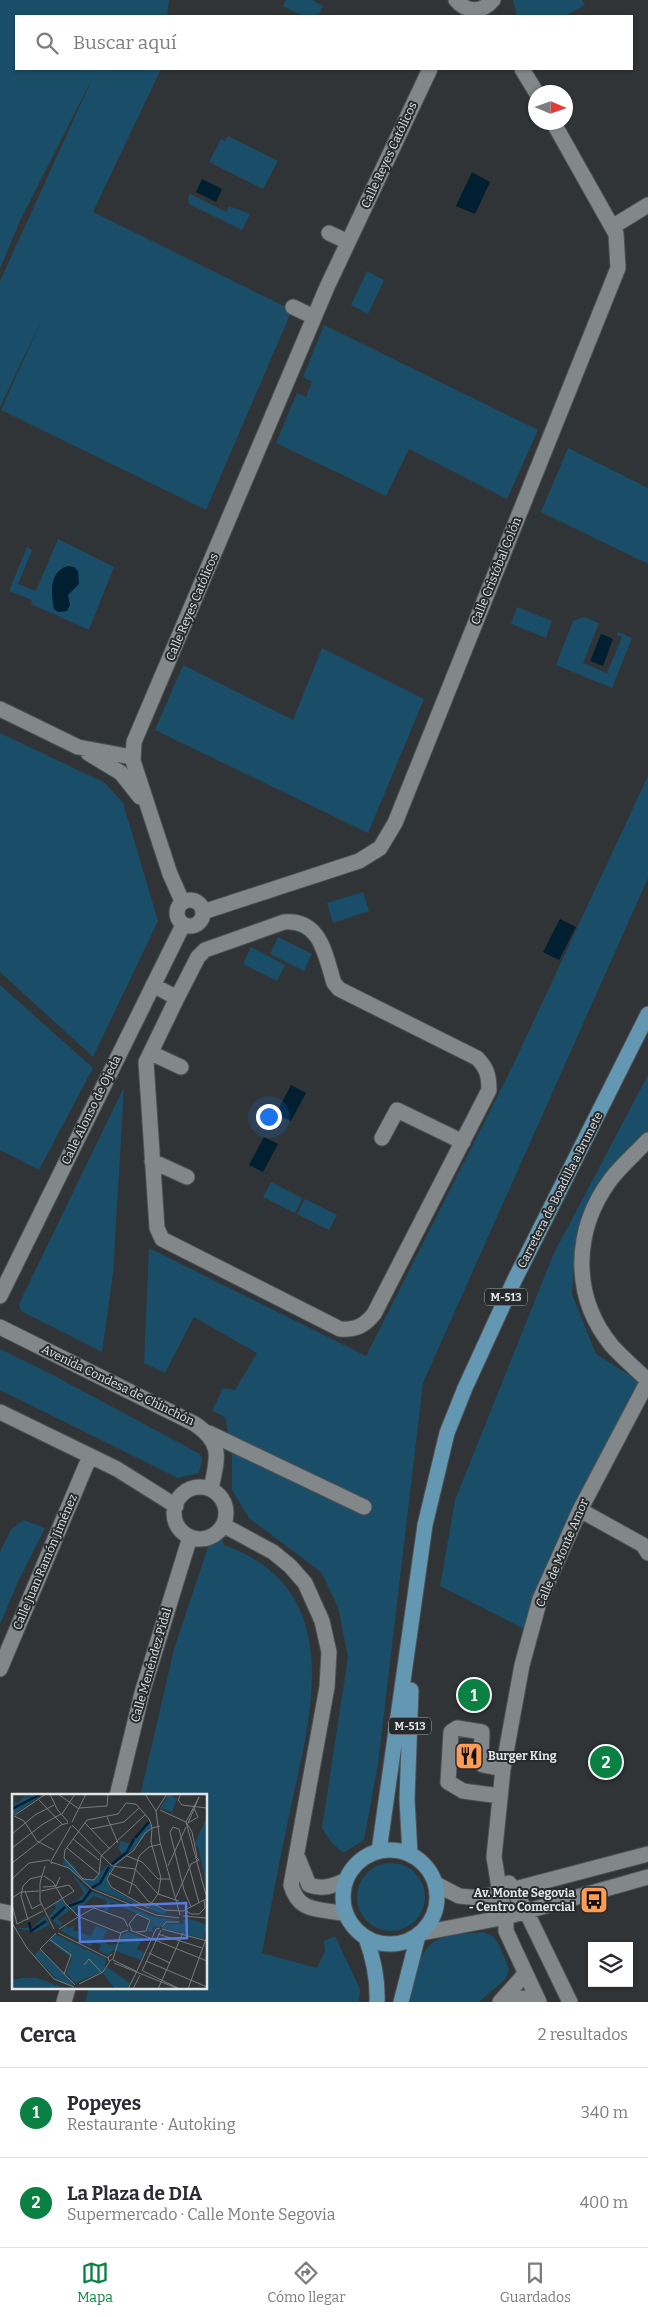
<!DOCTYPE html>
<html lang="es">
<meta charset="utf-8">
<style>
body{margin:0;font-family:Bitter,serif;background:#f7f7f7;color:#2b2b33}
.controls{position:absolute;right:15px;bottom:15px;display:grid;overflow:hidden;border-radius:0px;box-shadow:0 1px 4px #0004}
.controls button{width:45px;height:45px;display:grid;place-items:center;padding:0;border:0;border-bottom:1px solid #e1e1e2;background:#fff;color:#2b2b33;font:25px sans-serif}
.compass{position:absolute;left:528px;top:85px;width:45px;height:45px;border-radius:50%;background:#fff;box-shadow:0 1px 4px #0004;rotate:92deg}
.you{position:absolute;left:268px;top:1116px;width:18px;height:18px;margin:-12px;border:4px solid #fff;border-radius:50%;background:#1a73e8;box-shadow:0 0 0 8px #1a73e833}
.badge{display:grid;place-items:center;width:32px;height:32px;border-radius:50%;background:#0b8043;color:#fff;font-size:16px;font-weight:700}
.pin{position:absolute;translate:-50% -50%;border:2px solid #fff;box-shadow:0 1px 5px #0006}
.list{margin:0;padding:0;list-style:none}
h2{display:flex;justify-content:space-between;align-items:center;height:65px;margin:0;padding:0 20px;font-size:21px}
h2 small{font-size:16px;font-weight:400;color:#7c7c81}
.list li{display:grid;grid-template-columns:32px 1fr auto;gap:15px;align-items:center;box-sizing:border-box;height:90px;padding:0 20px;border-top:1px solid #e1e1e2}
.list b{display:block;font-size:19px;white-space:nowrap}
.list p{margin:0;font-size:16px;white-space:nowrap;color:#7c7c81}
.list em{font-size:16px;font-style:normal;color:#7c7c81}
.icon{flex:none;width:28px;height:28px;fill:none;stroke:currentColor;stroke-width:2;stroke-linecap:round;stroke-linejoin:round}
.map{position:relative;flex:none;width:648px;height:2002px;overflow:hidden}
.search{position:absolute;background:#fff;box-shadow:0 1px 4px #0004;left:15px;right:15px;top:15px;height:55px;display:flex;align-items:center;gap:12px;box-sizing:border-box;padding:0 18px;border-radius:0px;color:#7c7c81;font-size:19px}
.sheet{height:245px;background:#fff}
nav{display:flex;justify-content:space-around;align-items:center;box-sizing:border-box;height:70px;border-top:1px solid #e1e1e2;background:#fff;font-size:14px;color:#7c7c81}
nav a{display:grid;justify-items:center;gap:2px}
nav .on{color:#0b8043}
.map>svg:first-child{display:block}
.green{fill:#1a4d68}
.water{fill:#001f30}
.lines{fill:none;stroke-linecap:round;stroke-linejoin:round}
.minor-casing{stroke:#4d5052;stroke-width:17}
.major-casing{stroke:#4d5052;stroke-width:17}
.minor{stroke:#82878a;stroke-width:15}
.major{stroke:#6497b2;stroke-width:15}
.labels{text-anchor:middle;stroke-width:4;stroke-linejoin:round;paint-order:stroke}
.shield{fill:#262a2c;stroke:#aaadae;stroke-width:1}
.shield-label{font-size:11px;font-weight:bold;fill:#e2e5e6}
.street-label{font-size:12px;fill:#e2e5e6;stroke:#262a2c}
.poi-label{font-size:12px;font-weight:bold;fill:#e2e5e6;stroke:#262a2c;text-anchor:start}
.inset-river{fill:none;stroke:#001f30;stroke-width:2.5}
.inset-road{fill:none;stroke:#777b7c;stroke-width:1}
.view{fill:#587bdc;fill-opacity:0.15;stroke:#587bdc;stroke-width:2.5}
.inset-edge{fill:none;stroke:#e2e5e6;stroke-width:2.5}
</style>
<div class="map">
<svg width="648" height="2002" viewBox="0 0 648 2002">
<rect width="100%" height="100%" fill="#303436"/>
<path class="green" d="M0 0H169L167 16H16V69H161L93 212 292 310 206 510 1 410 43 317 0 407V281L94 75 19 223 0 269Z
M286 0H312L323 6 318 16H303L283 6Z
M513 0H582L585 5 565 16H517Z
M228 136 278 161 263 189 209 162 221 139 225 141Z
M190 194 226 212 229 206 250 214 242 230 189 204 188 198Z
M367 271 384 280 368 314 351 305Z
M324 325 538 430 507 499 409 449 386 496 276 443 297 393 306 397 312 382 303 377Z
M568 448 648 488V564L541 512Z
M58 539 114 567 89 630 31 604 32 600 9 591 27 547 32 550 18 584 36 591Z
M517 607 552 621 546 638 511 624Z
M584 617 599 623 583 663 607 673 622 637 617 635 618 632 632 638 612 688 556 665 573 621Z
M322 648 424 699 368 833 155 730 183 665 293 720Z
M0 733 105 783 123 803 158 921 93 1057 0 972Z
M648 776V878L423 1383 378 1764 364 1840 343 1853 331 1842 322 1828 348 1657 338 1607 321 1572 249 1518 232 1490V1453L225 1417 212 1411 223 1388 235 1390 257 1353 194 1317 165 1373 144 1363 149 1248 366 1356 515 1061Z
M363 892 369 911 333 923 327 903Z
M278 937 312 954 304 971 270 954Z
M251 947 285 965 277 981 243 964Z
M0 985 93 1068 39 1170 0 1150Z
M648 1075V1135L592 1202 575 1249 572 1294 596 1354 639 1381 531 1599 526 1630 440 1586 455 1500 553 1255Z
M124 1087 113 1274 102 1352 21 1311 19 1304Z
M271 1182 302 1198 295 1213 263 1197Z
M305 1199 337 1215 329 1230 297 1214Z
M0 1349 49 1373 200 1454 202 1459 199 1473 178 1478 0 1390Z
M24 1520 45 1528 18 1582 0 1624V1552L11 1529Z
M222 1538 224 1545C348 1589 311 1714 290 1811 280 1858 271 1906 262 1953L317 1968 325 1951 324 1941 335 1936 360 1989 359 2002H85L89 1988H206V1796H140L174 1649 208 1547 213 1542Z
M357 1897a34 34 0 1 1 68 0a34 34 0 1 1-68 0Z
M483 1932 493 1936 498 1943 509 1969 507 1977 502 1982 479 2002H409C414 1983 417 1950 437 1940 450 1933 468 1934 483 1932Z"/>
<path class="water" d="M472 172 490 182 475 214 456 206Z
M202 179 222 189 216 202 196 192Z
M68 566 74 567 78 571 79 584 68 595 70 605 67 611 58 612 54 609C51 594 49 571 68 566Z
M601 634 613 639 603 666 590 661Z
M560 919 576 927 559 960 543 952Z
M291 1085 306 1093 291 1121 276 1114Z
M264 1137 278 1144 263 1172 249 1165Z"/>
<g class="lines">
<defs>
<path id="minor" d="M456 0C467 13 482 13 493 0
M522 69 536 92
M612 227 648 205
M329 233 348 242
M293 307 314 317
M0 709 78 747 132 757
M88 753 121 773 140 797
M177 913a13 13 0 1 1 26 0a13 13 0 1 1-26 0Z
M182 901 170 874 133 761 134 742 327 287 430 69
M203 912 359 861 380 848 395 823 618 268 616 234 553 122
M153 985 177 998 146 1062 157 1228 162 1239 340 1329C356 1330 364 1326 374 1314L489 1090C489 1076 487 1068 477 1058L339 989 334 983C325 955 321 919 284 922L205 950 198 957 177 998
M151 1053 181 1067
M382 1138 397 1110 463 1142
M648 1140C636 1153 622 1165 611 1179 573 1230 571 1296 612 1346 623 1358 636 1369 648 1381
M152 1161 187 1177
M0 1296 183 925
M0 1327 195 1424C224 1444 217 1459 211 1489
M0 1412 117 1469 176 1506
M209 1433 364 1507
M174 1513a26 26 0 1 1 52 0a26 26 0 1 1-52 0Z
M580 1510 643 1545 648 1553
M223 1525 273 1552 290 1566 305 1583 322 1621 329 1652 327 1687 291 1885C299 1914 320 1908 346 1914
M0 1669 90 1456
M117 1796 142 1693 190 1537
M500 1796 463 1791 448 1782 451 1732 457 1728 482 1732 481 1758 483 1765 503 1769
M298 1858 309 1885C323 1890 333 1886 346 1880
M509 1883 526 1911 570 2002
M436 1884 459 1896 480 1898 648 1854
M0 1911 14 1914
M422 1933 506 1917 648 1877
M64 2002 68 1988
M500 2002 525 1974
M508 2002 518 1998 537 1999
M539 2002 506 1931V1917L500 1894 494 1857 503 1769 522 1665 540 1599 580 1510 648 1381"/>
<path id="major" d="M343 1897a47 47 0 1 1 94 0a47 47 0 1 1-94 0Z
M379 1851 425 1525 447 1433 465 1388 514 1281 648 1014
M410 1854 407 1799 411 1690
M366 1938C374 1960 378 1979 377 2002
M401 2002 418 1936"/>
</defs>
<use href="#minor" class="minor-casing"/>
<use href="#major" class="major-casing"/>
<use href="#minor" class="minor"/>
<use href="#major" class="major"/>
</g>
<defs>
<symbol id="restaurant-square" viewBox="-11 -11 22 22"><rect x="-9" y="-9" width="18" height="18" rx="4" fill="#fd9c56" stroke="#262a2c"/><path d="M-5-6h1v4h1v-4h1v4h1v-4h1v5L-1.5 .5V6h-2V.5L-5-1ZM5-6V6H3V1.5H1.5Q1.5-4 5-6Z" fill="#111"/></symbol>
<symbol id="bus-square" viewBox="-11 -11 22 22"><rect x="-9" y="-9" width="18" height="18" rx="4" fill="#fd9c56" stroke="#262a2c"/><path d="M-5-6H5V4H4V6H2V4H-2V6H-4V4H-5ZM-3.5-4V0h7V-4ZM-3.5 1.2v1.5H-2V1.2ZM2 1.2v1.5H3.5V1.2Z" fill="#111"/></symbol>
</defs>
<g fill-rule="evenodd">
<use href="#restaurant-square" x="453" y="1740" width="32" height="32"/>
<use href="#bus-square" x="578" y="1884" width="32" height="32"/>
</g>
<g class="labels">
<g class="shield">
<rect x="485" y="1288.5" width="42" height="17" rx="4"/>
<rect x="389" y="1717.5" width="42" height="17" rx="4"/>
</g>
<g class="shield-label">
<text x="506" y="1301">M-513</text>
<text x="410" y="1730">M-513</text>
</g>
<g class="street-label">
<text transform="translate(389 155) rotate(-65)" y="4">Calle Reyes Católicos</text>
<text transform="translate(496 571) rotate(-68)" y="4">Calle Cristóbal Colón</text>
<text transform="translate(192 607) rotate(-67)" y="4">Calle Reyes Católicos</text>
<text transform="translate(91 1110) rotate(-64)" y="4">Calle Alonso de Ojeda</text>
<text transform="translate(560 1190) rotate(-63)" y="4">Carretera de Boadilla a Brunete</text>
<text transform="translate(118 1385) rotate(26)" y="4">Avenida Condesa de Chinchón</text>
<text transform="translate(562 1553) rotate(-67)" y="4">Calle de Monte Amor</text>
<text transform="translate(45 1562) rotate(-67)" y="4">Calle Juan Ramón Jiménez</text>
<text transform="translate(151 1665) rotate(-74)" y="4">Calle Menéndez Pidal</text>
</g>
<g class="poi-label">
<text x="488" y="1760">Burger King</text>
<text x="575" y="1897" text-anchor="end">Av. Monte Segovia<tspan x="575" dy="14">- Centro Comercial</tspan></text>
</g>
</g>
<g transform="translate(12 1794)">
<rect width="195" height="195" fill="#303436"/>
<path d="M22 0H31L0 22 3 7 5 9 14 1 15 3ZM157 0 165 5 160 18 148 14ZM195 23V97L186 51 184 54 183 49ZM138 28 140 33 121 55 102 72 99 70 110 60 106 54 109 47 118 50ZM52 65 62 72 66 80 79 87 96 71 101 74 95 83 98 94 137 115 141 111 155 117 152 121 76 92 51 70ZM60 80 76 96 142 123 167 126 154 127 148 133 140 132 141 138 135 137 140 126 99 108 95 118 91 117 95 107 82 102 70 112 63 113V118L69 120 66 121 55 111 66 106 72 99ZM49 105 58 116 45 125 51 129 48 133 37 122 44 114 43 110ZM33 122 38 130 24 138 3 134H20ZM178 125 195 131 192 145 151 134 153 130H172L171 126ZM63 131 61 136 79 142 84 132 95 136 90 147 97 151 114 149H106L110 141 117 138 131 144 125 155 132 158 129 166 101 156 96 161 87 157 89 151 81 148 78 152 49 137 53 132 58 134ZM43 140 94 165 92 177 63 189 54 179 60 164 38 147ZM28 156 61 188 59 192 47 188 22 161ZM95 173 118 189 115 195H103L91 180ZM10 184H25L55 195H0V186Z" fill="#1a4d68"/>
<path class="inset-river" d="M0 15 29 0M123 44 137 28M100 70 115 58 122 45M80 94 88 89 97 73M57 112 71 107 79 96M40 125 53 113M17 128 19 137 34 127"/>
<path class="inset-road" d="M38 0 45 15 56 28M46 0 67 15M133 0 144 17 148 48 168 121M169 0 166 6 170 11 195 14M27 6 50 30M67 14 95 12 96 0M148 16 174 28M144 17 155 0M50 20 63 0M3 21 34 0M133 21 89 62 87 80 82 86 71 85 52 64 53 56 75 26 106 20 114 9 123 10 125 11 137 25 139 30 140 34 139 48 149 84 146 100 136 114 99 93 95 85 104 70 122 56 133 39 140 34 148 32M2 22 12 27 25 47 42 56M95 23 106 49M60 28 74 0M174 28 187 3 176 29M73 29 98 55M176 29 186 23 182 14M60 31 100 72 123 75 146 100 167 107M79 35 112 28 127 14M0 40 23 21 42 11M61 45 87 66M0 54 31 30 49 20M55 54 87 80M115 62 130 68 146 85H158M185 63 180 38 174 28 194 101M39 67 59 32M39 68 57 74 80 95 144 121 167 124M0 69 49 31 56 29M33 72 28 89V107L42 135M156 72 174 33M97 79 123 91 136 107 153 116 171 117 194 105M32 82 41 88 53 109 66 122M0 85 17 69 37 66 40 70M31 93 44 92 48 83M13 97 20 115 29 110M29 97 57 91 62 97 32 116M117 100 127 62 137 53 149 50M164 103 179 70 187 66 184 63M0 104 9 98 27 97M0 110 5 130 31 117M179 113 172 96 158 38 161 33 167 35 187 109M173 116 179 120H187L193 114 192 106M68 122 82 114 112 125 116 133M171 122 195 124M68 123 108 139 116 136M16 126 9 102 11 92 18 85 30 82M0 129 15 154 42 185 62 193M150 133 154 128H167M47 135 66 123M150 135 195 147M118 136 195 167M120 136 117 130 125 120 138 126 134 137 124 138M44 139 28 155 63 191M46 139 96 164M146 140 190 154M37 145 59 161 52 180M137 159 158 169M100 160 96 163 97 167 101 165 109 139M101 166 124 177M134 167 195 193M102 169 167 195M72 171 77 165 90 179M130 177 149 136M131 177 168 195M124 179 144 135 148 134M67 190 91 178 98 167M116 195 124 179M121 195 128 181M146 195 171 139M176 195 195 142"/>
<path class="view" d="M174 109 175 144 68 148 67 113Z"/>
<rect width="195" height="195" class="inset-edge"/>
</g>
</svg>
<div class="controls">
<button><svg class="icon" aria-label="layers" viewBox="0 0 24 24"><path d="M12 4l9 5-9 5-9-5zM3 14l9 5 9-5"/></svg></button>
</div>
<svg class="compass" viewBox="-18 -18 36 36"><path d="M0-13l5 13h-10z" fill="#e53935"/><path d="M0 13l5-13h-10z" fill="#7c7c81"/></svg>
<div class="you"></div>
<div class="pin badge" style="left:474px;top:1695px">1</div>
<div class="pin badge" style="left:606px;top:1762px">2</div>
<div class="search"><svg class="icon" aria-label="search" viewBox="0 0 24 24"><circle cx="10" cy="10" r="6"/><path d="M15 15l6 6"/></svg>Buscar aquí</div>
</div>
<section class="sheet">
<h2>Cerca<small>2 resultados</small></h2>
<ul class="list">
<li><span class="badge">1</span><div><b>Popeyes</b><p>Restaurante · Autoking</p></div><em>340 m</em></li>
<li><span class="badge">2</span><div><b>La Plaza de DIA</b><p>Supermercado · Calle Monte Segovia</p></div><em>400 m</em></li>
</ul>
</section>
<nav>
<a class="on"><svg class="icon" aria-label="map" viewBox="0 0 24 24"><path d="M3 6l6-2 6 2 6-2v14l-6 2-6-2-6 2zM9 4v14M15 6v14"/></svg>Mapa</a>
<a><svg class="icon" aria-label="directions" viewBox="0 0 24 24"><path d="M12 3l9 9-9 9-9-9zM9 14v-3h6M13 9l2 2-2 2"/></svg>Cómo llegar</a>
<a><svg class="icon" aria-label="saved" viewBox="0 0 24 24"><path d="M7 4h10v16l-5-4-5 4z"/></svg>Guardados</a>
</nav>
